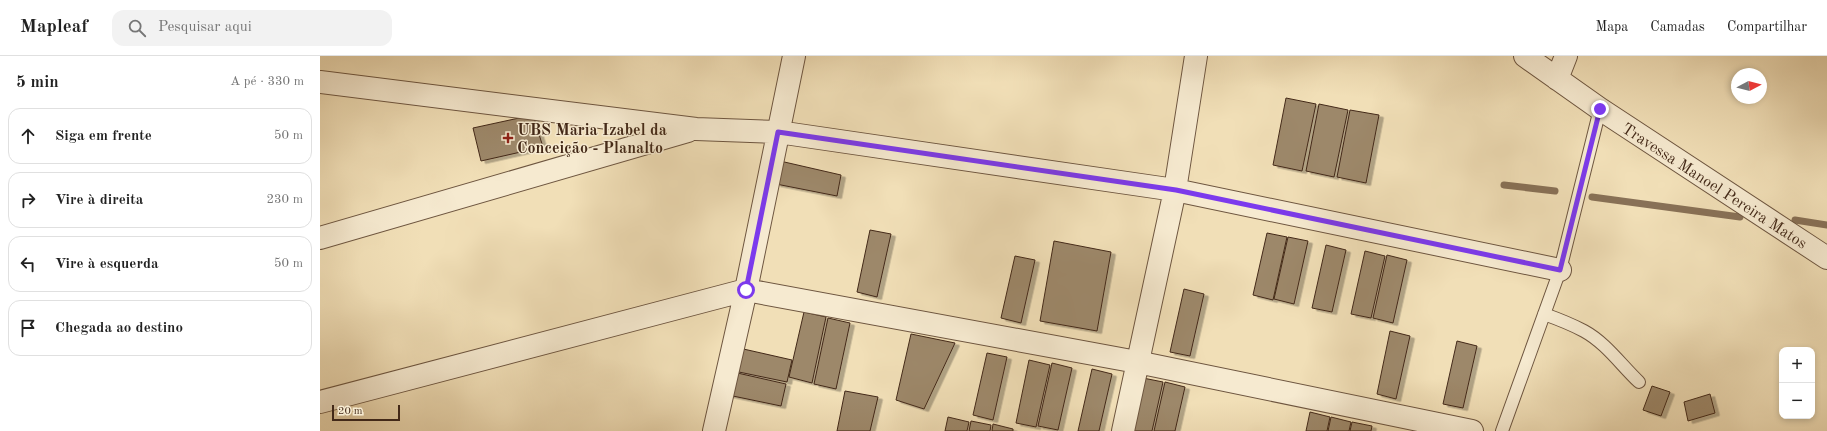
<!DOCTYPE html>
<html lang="pt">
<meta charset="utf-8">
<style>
body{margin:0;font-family:"Old Standard TT",serif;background:#f2f2f2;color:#222}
.controls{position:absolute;right:12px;bottom:12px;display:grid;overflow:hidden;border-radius:8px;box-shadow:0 2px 6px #0003}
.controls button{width:36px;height:36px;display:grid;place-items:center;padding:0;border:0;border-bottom:1px solid #e0e0e0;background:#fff;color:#222;font:20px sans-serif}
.compass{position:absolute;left:1411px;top:12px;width:36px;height:36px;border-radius:50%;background:#fff;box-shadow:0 2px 6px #0003;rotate:83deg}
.scale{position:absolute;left:12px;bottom:10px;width:68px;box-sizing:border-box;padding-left:4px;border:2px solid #432918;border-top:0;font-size:11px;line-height:14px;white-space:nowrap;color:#432918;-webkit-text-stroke:3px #f6ead0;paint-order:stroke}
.stop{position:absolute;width:12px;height:12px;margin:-9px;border:3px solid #7c3aed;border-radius:50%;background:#fff}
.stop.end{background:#7c3aed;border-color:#fff;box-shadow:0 1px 4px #0008}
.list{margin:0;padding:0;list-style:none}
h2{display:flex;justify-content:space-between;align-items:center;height:52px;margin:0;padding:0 16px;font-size:17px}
h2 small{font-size:13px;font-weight:400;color:#767676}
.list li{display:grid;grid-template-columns:26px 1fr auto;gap:12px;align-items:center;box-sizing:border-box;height:56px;margin:0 8px 8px;padding:0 8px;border:1px solid #e0e0e0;border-radius:12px}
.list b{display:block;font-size:15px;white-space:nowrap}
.list em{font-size:13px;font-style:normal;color:#767676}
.icon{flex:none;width:22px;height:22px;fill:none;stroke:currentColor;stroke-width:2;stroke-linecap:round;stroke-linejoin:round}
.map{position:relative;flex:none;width:1507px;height:375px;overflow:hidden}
header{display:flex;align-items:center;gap:24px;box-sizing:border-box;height:56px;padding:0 20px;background:#fff;border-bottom:1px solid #e0e0e0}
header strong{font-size:19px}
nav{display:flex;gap:22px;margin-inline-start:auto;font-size:14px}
.search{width:280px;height:36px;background:#f2f2f2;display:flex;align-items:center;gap:10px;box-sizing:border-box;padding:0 14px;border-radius:12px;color:#767676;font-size:15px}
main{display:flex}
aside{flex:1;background:#fff}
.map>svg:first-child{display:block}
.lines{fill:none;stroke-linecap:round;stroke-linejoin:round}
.stream{stroke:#887157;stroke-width:7}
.building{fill:#9d886b;stroke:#432918;filter:url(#shadow)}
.service-casing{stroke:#6e5640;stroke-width:14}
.minor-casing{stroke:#6e5640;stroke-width:24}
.service{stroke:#f6ead0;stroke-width:12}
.minor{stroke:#f6ead0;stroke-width:22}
.route{stroke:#7c3aed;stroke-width:5}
.poi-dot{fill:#8f2418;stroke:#f6ead0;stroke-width:1.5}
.labels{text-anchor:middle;stroke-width:3;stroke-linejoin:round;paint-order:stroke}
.poi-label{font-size:16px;font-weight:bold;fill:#432918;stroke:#f6ead0;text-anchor:start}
.street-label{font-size:16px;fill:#432918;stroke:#f6ead0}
</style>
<header>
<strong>Mapleaf</strong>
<div class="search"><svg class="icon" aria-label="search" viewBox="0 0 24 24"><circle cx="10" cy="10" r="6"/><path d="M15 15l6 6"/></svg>Pesquisar aqui</div>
<nav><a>Mapa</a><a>Camadas</a><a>Compartilhar</a></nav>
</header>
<main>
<aside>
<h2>5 min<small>A pé · 330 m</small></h2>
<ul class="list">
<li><svg class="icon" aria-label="ahead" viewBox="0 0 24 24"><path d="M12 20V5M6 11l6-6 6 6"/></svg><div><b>Siga em frente</b></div><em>50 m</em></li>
<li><svg class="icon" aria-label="right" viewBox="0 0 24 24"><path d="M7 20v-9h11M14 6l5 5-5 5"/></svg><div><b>Vire à direita</b></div><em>230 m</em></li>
<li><svg class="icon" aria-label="left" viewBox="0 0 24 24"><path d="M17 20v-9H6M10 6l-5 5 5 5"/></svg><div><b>Vire à esquerda</b></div><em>50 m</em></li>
<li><svg class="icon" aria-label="arrive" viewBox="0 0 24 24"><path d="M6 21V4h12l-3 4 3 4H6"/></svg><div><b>Chegada ao destino</b></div></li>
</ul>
</aside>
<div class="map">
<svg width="1507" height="375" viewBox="0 0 1507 375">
<defs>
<filter id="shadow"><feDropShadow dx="4.5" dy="2.5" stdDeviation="0" flood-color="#0004"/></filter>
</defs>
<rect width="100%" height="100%" fill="#f1dfb7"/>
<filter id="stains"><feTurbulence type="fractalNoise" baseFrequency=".005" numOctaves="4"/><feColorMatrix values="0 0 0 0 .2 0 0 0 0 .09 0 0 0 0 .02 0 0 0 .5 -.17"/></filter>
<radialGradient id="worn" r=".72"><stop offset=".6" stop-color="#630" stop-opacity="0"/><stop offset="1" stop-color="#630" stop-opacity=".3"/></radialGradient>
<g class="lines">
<path class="stream" d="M1184 129 1235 135
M1272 141 1420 161
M1475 164 1507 169"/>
</g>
<path class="building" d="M966 42 996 48 982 115 953 109Z
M999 48 1028 54 1014 121 986 115Z
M1030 54 1059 59 1046 127 1017 121Z
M213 59 223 91 161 105 153 72Z
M460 105 521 119 517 140 456 128Z
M550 174 571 178 557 241 537 236Z
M947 177 967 181 953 244 933 239Z
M968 181 988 185 974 248 954 243Z
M734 185 791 196 777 275 720 265Z
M1006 189 1026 194 1012 256 992 252Z
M1045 195 1065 200 1051 262 1031 258Z
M1067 199 1087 204 1073 267 1053 262Z
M695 200 715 204 701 267 681 262Z
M864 233 884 238 870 300 850 296Z
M484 256 506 261 492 327 469 321Z
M508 262 530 267 516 333 494 328Z
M1070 275 1090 280 1076 343 1057 338Z
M591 278 635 287 604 353 576 344Z
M1137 285 1157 290 1143 352 1123 348Z
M419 292 472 304 467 326 414 315Z
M667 297 687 301 673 364 653 359Z
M709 304 730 309 716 371 696 367Z
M732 307 752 312 738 374 718 370Z
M772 313 792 318 779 375H758Z
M413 316 466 328 461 350 408 339Z
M823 322 843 326 832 375H811Z
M845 326 865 331 855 375H834Z
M1332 330 1350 336 1341 360 1323 354Z
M525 335 558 341 550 375H517Z
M1390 338 1395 357 1368 365 1364 346Z
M990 356 1010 361 1007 375H986Z
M628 361 649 366 647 375H625Z
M1011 361 1031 366 1029 375H1008Z
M651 365 671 369 670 375H649Z
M1032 366 1052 370 1051 375H1030Z
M673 368 693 373V375H672Z"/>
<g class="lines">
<defs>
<path id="service" d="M1224 258C1238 263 1251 268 1264 275 1286 287 1301 309 1319 326
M1182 375 1240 214 1280 53"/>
<path id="minor" d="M1205 0 1280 53 1507 202
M1237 23 1246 0
M0 26 376 73 458 76 855 134 1240 214
M0 182 368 75
M0 346 426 234 817 306 1152 375
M394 375 426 234 474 0
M803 375 855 134 876 0"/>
</defs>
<use href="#service" class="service-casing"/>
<use href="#minor" class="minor-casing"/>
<use href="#service" class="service"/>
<use href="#minor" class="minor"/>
</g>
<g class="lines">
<path class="route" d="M426 234 458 76 856 134 1240 214 1280 53"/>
</g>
<path class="poi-dot" d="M186 76h4v4h4v4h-4v4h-4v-4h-4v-4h4z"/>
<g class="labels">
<g class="poi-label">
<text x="197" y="79">UBS Maria Izabel da<tspan x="197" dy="18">Conceição - Planalto</tspan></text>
</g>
<g class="street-label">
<text transform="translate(1395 129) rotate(33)" y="6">Travessa Manoel Pereira Matos</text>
</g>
</g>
<rect width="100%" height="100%" filter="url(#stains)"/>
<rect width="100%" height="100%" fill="url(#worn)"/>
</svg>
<div class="controls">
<button>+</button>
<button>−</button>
</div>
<svg class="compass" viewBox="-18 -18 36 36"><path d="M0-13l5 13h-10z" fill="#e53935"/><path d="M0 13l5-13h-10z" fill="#767676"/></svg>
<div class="scale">20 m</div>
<div class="stop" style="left:426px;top:234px"></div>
<div class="stop end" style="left:1280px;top:53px"></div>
</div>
</main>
